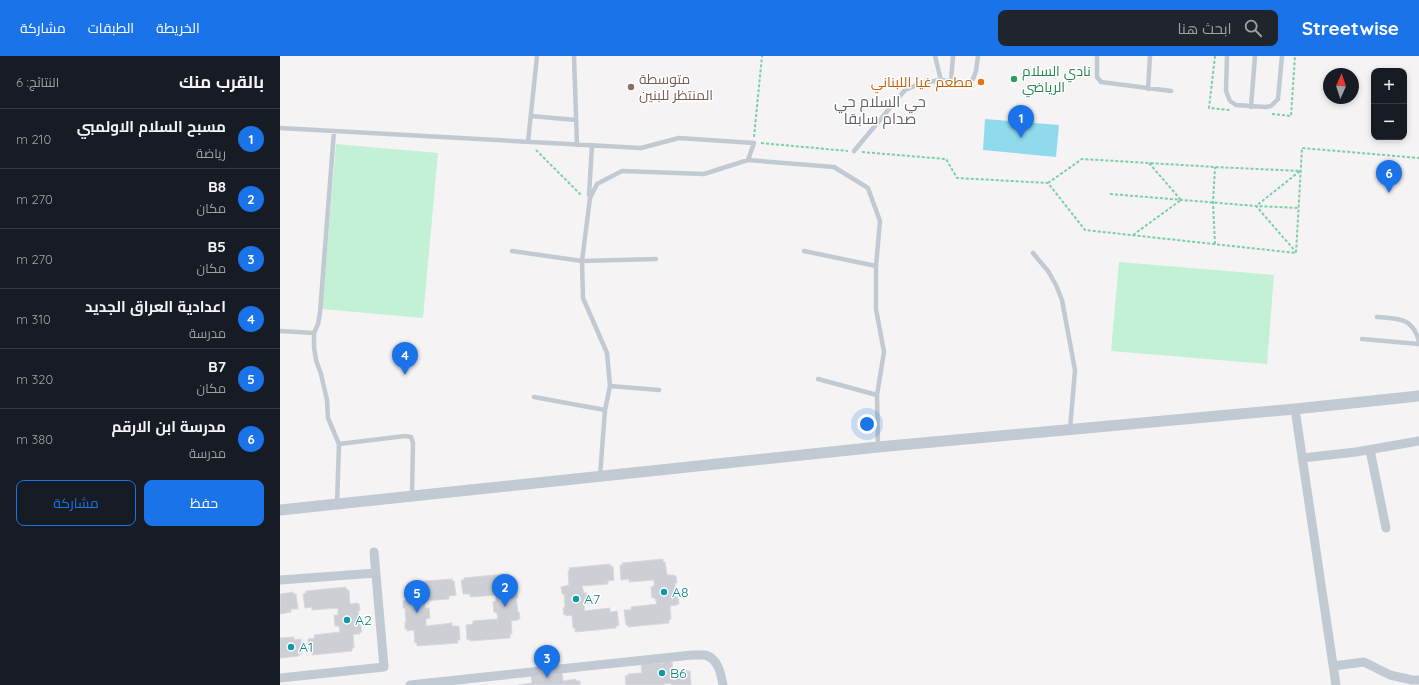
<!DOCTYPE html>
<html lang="ar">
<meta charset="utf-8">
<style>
body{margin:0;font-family:Quicksand,Cairo,sans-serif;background:#20242c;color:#f1f3f6;direction:rtl}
.controls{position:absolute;right:12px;top:12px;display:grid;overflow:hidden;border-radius:8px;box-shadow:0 2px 6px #0003}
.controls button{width:36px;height:36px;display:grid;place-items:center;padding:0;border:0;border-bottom:1px solid #363941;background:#171b24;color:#f1f3f6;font:20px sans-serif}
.compass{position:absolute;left:1043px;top:12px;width:36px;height:36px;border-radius:50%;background:#171b24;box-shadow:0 2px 6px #0003;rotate:3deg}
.you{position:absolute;left:587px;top:368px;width:14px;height:14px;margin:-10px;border:3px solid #fff;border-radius:50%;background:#1a73e8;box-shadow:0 0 0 6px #1a73e833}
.badge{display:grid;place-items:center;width:26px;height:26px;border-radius:50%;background:#1a73e8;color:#fff;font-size:13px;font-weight:700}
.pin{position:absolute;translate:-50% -33px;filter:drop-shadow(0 1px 2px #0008)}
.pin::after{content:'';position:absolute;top:21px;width:14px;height:12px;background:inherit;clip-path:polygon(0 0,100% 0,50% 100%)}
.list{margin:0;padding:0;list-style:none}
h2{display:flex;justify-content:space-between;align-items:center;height:52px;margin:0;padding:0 16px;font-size:17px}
h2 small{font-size:13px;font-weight:400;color:#9ea1a6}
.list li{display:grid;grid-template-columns:26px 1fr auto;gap:12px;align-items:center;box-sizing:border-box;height:60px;padding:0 16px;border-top:1px solid #363941}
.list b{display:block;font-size:15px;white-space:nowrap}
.list p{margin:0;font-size:13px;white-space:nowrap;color:#9ea1a6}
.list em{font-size:13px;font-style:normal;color:#9ea1a6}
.actions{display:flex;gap:8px;padding:12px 16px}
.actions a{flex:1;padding:9px 0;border:1px solid #1a73e8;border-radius:8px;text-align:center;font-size:14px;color:#1a73e8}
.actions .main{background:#1a73e8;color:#fff}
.icon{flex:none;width:22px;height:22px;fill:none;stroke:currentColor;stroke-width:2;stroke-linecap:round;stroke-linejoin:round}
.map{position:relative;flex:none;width:1139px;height:629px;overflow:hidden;direction:ltr}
header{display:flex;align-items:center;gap:24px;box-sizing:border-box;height:56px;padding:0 20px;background:#1a73e8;color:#fff}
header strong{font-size:19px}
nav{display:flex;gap:22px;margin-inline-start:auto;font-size:14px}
.search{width:280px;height:36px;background:#20242c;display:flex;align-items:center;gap:10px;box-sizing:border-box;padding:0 14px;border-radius:8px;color:#9ea1a6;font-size:15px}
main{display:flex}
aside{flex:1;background:#171b24}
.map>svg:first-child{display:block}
.green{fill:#c3f1d5}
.water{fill:#90daee}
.building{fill:#cdcfd5;stroke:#d7d9de}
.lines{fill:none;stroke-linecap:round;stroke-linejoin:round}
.path{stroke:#7ad0a6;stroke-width:2;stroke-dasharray:3 2;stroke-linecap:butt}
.service{stroke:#c1cad2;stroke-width:4.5}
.minor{stroke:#c1cad2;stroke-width:9}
.tertiary{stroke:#c1cad2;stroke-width:11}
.leisure-dot{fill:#2e9e5b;stroke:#fff;stroke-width:1.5}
.food-dot{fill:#e8710a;stroke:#fff;stroke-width:1.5}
.education-dot{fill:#8d6e63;stroke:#fff;stroke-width:1.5}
.culture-dot{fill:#0f9aa8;stroke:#fff;stroke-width:1.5}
.labels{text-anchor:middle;stroke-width:3;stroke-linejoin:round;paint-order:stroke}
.leisure-label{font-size:14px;fill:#27864d;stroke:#fff;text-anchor:start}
.education-label{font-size:14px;fill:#785e54;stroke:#fff;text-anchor:start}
.food-label{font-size:14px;fill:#c56008;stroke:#fff;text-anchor:end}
.culture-label{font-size:14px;fill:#0d838f;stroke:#fff;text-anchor:start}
.neighbourhood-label{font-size:15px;fill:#5f6368;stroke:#fff}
</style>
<header>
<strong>Streetwise</strong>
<div class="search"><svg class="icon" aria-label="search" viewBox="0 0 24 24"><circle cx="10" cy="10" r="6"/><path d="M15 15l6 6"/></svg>ابحث هنا</div>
<nav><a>الخريطة</a><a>الطبقات</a><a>مشاركة</a></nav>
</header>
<main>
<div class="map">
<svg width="1139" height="629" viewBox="0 0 1139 629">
<rect width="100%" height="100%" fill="#f5f3f3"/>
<path class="green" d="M56 88 158 97 143 262 42 253Z
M839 206 994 219 987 308 831 295Z"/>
<path class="water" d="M705 63 779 69 776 101 703 94Z"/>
<path class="building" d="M383 503V506H385L387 519H394L396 520 397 527H395L396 541H398L399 548H397V549L390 550 391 563 389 564V567L348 571V569H346L344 554H351V551L377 548 375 542H372L371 531 374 530V524L349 526V523L341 524 340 509H343L342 507Z
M330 508V510H333L334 524 328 525V528L302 530 304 537H307L308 548H305L304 555 330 552V556L337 555 339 569 336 570V572L295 576V572H293L292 559 286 560V558L284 559 283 552 285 551 284 538H282L281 531 289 529 288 515H290L289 512Z
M224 518 225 521H227L228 534H236L237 535 238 542H236L238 556H239L240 563H238V564L231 565 232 578H230V582L190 585V583L187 584 186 569 193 568V565L218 563 217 557 214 556 213 546 216 545V539L190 541V538H183L181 524H184V522Z
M172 523V525H174L176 539 169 540V543L144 545 145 552H149L150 562 146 563V570L172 567V570H179L180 584H177L178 587 137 590V587H135L134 574 127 575V573H125V566H126L125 552H123V545L131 543 129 530H131V526Z
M66 531 67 534H69L70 548 77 547 79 548 80 555H78L80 569H81L82 576H80V578H73L74 592H72V595L32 599V597H29L28 583 35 582 34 579 60 576 59 570H55L54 559H58V552L32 554V551L25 552 23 538 26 537V535Z
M13 536 14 538H16L18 553H11V556L0 558V538Z
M14 581V584L21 583 22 598H19V600L0 602V582Z
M384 605H390L391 607 392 606 393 614 406 613V615H410L411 629H391V627L384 628V629H346L345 620H348V618L362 617 361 609H362V607H369L370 608 384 607Z
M282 617 283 625 296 623V625H300V629H238L252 627 251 620Z"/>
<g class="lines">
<path class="path" d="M935 0 929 52 950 54
M992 58 1011 60 1015 0
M474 81 482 0
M481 87 568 95
M256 94 302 140
M582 96 666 103 677 122 768 127 805 174 1016 197 1022 92 1139 102
M768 127 802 103 869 107
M830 138 976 150 1019 152
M853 179 901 144 869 107 935 111 1020 115 976 150 1016 196
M935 188 933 147 935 111"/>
<path class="service" d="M294 0 297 89
M655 0 661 24
M817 0V21L821 26 891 35
M947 0 946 35 950 45 956 49 986 51 991 50 998 43 1002 0
M671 25 673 0
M868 33 870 0
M971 51 975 0
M251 60 296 64
M0 72 361 92 399 82 474 87 468 104
M54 75 40 257 38 268 34 277V291L36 304 41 318 47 344 48 362 59 388 57 448
M248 86 257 0
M574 95 625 34 642 27 661 24 681 27 689 26 693 23 696 15 698 0
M309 139 312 89
M232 195 302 205 376 203
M524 195 596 210
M753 197 768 215 776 229 782 244 795 314 790 373
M1097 261C1119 263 1132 261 1139 285
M0 275 34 277
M1082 283 1139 288
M538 323 597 339
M330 330 379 334
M254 341 325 354
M59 388 125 380 131 381 133 387 132 440
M320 420 325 354 330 330 327 297 303 242 302 205 310 142 317 128 342 115 424 118 468 104 554 111 588 132 600 165 596 210V253L604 296 597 339 598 391"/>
<path class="minor" d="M1015 353 1056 629
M1090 394 1106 472
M1022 402 1076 396 1139 385
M0 524 96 517
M1053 610 1084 606 1110 619 1132 624H1139
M0 622 104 611 94 496
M130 629 412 599C416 599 421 599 425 599 438 602 441 618 443 629"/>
<path class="tertiary" d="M0 454 598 391 1015 353 1139 340"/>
</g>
<circle class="leisure-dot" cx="734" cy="23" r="4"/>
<circle class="food-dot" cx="701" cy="26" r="4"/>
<circle class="education-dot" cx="351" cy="31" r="4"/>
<g class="culture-dot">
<circle cx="384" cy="536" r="4"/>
<circle cx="296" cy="543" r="4"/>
<circle cx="67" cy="564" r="4"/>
<circle cx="11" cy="591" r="4"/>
<circle cx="382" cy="617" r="4"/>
</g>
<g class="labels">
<g class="leisure-label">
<text x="742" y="20">نادي السلام<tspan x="742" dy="16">الرياضي</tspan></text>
</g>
<g class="education-label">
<text x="359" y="28">متوسطة<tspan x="359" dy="16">المنتظر للبنين</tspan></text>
</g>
<g class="food-label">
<text x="693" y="31">مطعم غيا اللبناني</text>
</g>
<g class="culture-label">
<text x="392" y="541">A8</text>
<text x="304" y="548">A7</text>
<text x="75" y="569">A2</text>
<text x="19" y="596">A1</text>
<text x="390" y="622">B6</text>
</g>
<g class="neighbourhood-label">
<text x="600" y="51">حي السلام حي<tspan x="600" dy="17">صدام سابقا</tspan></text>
</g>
</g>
</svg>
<div class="controls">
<button>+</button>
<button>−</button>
</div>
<svg class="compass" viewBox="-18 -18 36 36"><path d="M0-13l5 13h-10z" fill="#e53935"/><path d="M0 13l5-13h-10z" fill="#9ea1a6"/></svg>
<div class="you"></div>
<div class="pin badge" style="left:741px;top:82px">1</div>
<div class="pin badge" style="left:225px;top:551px">2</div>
<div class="pin badge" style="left:267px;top:622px">3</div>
<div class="pin badge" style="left:125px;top:319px">4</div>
<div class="pin badge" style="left:137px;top:557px">5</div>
<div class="pin badge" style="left:1109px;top:137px">6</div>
</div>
<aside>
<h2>بالقرب منك<small>النتائج: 6</small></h2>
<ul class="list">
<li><span class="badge">1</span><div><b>مسبح السلام الاولمبي</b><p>رياضة</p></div><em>210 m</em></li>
<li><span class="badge">2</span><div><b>B8</b><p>مكان</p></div><em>270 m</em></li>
<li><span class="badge">3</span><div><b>B5</b><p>مكان</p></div><em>270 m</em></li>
<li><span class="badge">4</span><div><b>اعدادية العراق الجديد</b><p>مدرسة</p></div><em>310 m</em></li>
<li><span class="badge">5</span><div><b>B7</b><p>مكان</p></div><em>320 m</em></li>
<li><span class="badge">6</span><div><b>مدرسة ابن الارقم</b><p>مدرسة</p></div><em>380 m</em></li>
</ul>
<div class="actions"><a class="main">حفظ</a><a>مشاركة</a></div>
</aside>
</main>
